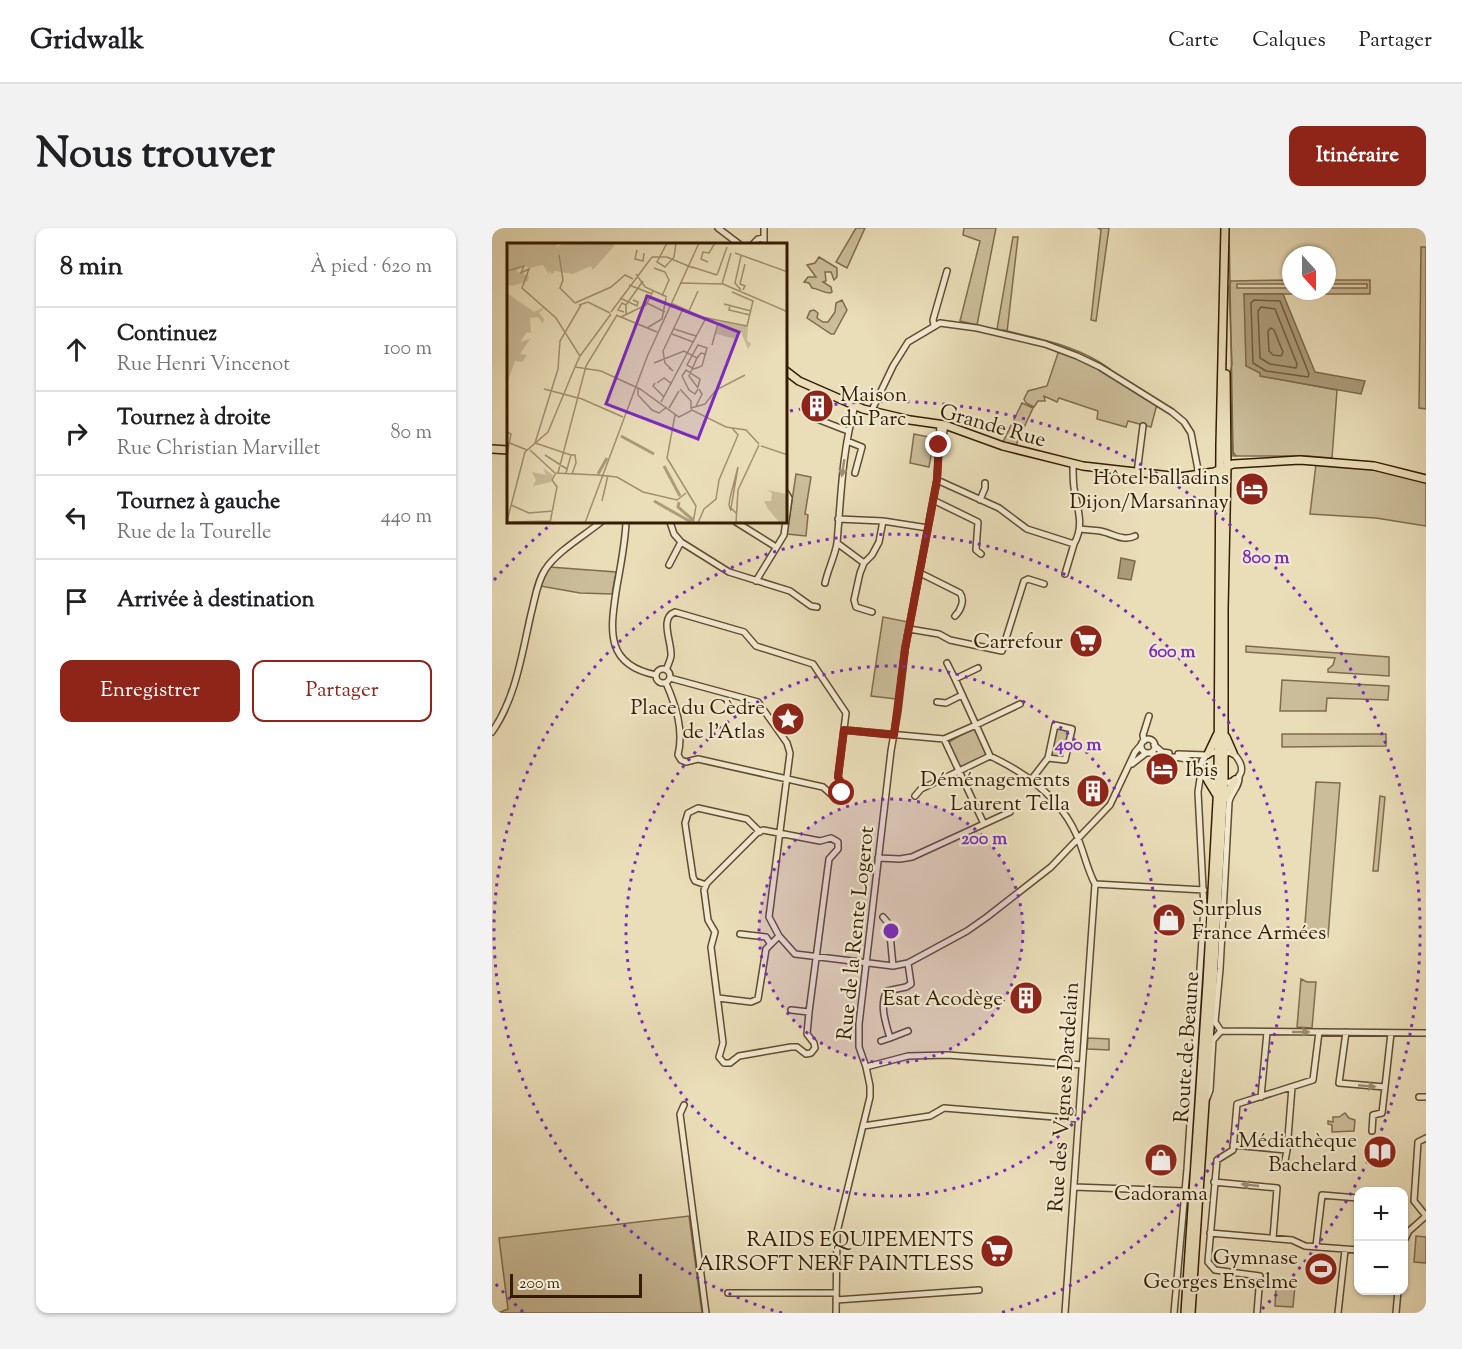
<!DOCTYPE html>
<html lang="fr">
<meta charset="utf-8">
<style>
body{margin:0;font-family:"Sorts Mill Goudy",serif;background:#f2f2f2;color:#202124}
.controls{position:absolute;right:18px;bottom:18px;display:grid;overflow:hidden;border-radius:12px;box-shadow:0 2px 4px #0004}
.controls button{width:54px;height:54px;display:grid;place-items:center;padding:0;border:0;border-bottom:2px solid #e0e0e0;background:#fff;color:#202124;font:30px sans-serif}
.compass{position:absolute;left:790px;top:18px;width:54px;height:54px;border-radius:50%;background:#fff;box-shadow:0 2px 4px #0004;rotate:159deg}
.scale{position:absolute;left:18px;bottom:15px;width:132px;box-sizing:border-box;padding-left:6px;border:3px solid #351c00;border-top:0;font-size:16px;line-height:21px;white-space:nowrap;color:#351c00;-webkit-text-stroke:4px #f1ead2;paint-order:stroke}
.stop{position:absolute;width:18px;height:18px;margin:-14px;border:4px solid #8f2418;border-radius:50%;background:#fff}
.stop.end{background:#8f2418;border-color:#fff;box-shadow:0 2px 6px #0008}
.list{margin:0;padding:0;list-style:none}
h2{display:flex;justify-content:space-between;align-items:center;height:78px;margin:0;padding:0 24px;font-size:26px}
h2 small{font-size:20px;font-weight:400;color:#757577}
.list li{display:grid;grid-template-columns:39px 1fr auto;gap:18px;align-items:center;box-sizing:border-box;height:84px;padding:0 24px;border-top:2px solid #e0e0e0}
.list b{display:block;font-size:22px;white-space:nowrap}
.list p{margin:0;font-size:20px;white-space:nowrap;color:#757577}
.list em{font-size:20px;font-style:normal;color:#757577}
.actions{display:flex;gap:12px;padding:18px 24px}
.actions a{flex:1;padding:14px 0;border:2px solid #8f2418;border-radius:12px;text-align:center;font-size:21px;color:#8f2418}
.actions .main{background:#8f2418;color:#fff}
.icon{flex:none;width:33px;height:33px;fill:none;stroke:currentColor;stroke-width:2;stroke-linecap:round;stroke-linejoin:round}
.map{position:relative;flex:none;width:934px;height:1085px;overflow:hidden;border-radius:12px}
header{display:flex;align-items:center;gap:36px;box-sizing:border-box;height:84px;padding:0 30px;background:#fff;border-bottom:2px solid #e0e0e0}
header strong{font-size:28px}
nav{display:flex;gap:33px;margin-inline-start:auto;font-size:21px}
.intro{display:flex;align-items:center;justify-content:space-between;box-sizing:border-box;height:144px;padding:0 36px}
h1{margin:0;font-size:42px}
.button{padding:15px 27px;border-radius:12px;background:#8f2418;color:#fff;font-size:21px;font-weight:700}
main{display:flex;gap:36px;padding:0 36px}
aside{flex:1;background:#fff;border-radius:12px;box-shadow:0 2px 4px #0004}
.map>svg:first-child{display:block}
.green{fill:#cbbd9a;stroke:#806c4d;stroke-width:1.5}
.water{fill:#ac9c7a;stroke:#7c6949;stroke-width:1.5}
.lines{fill:none;stroke-linecap:round;stroke-linejoin:round}
.shore{stroke:#705c3d;stroke-width:1.5}
.stream{stroke:#7c6949;stroke-width:1.5}
.minor-casing{stroke:#624c2e;stroke-width:8}
.major-casing{stroke:#351c00;stroke-width:10}
.minor{stroke:#f1ead2;stroke-width:5}
.major{stroke:#eadeb9;stroke-width:7}
.oneway{fill:#9c8d74}
.route{stroke:#8f2418;stroke-width:8}
.ring{fill:none;stroke:#7b2cbf;stroke-width:3;stroke-dasharray:3 6}
.labels{text-anchor:middle;stroke-width:4.5;stroke-linejoin:round;paint-order:stroke}
.poi-label{font-size:21px;fill:#351c00;stroke:#f1ead2;text-anchor:end}
.street-label{font-size:21px;fill:#351c00;stroke:#f1ead2}
.inset-river{fill:none;stroke:#ac9c7a;stroke-width:3}
.inset-road{fill:none;stroke:#a2906f;stroke-width:1.5}
.view{fill:#7b2cbf;fill-opacity:0.15;stroke:#7b2cbf;stroke-width:3}
.inset-edge{fill:none;stroke:#351c00;stroke-width:3}
.centre{fill:#7b2cbf;stroke:#f1ead2;stroke-width:3}
.ring-label{font-size:18px;text-anchor:middle;font-weight:bold;fill:#7b2cbf;stroke:#f1ead2;stroke-width:4.5;stroke-linejoin:round;paint-order:stroke}
</style>
<header>
<strong>Gridwalk</strong>
<nav><a>Carte</a><a>Calques</a><a>Partager</a></nav>
</header>
<div class="intro"><h1>Nous trouver</h1><a class="button">Itinéraire</a></div>
<main>
<aside>
<h2>8 min<small>À pied · 620 m</small></h2>
<ul class="list">
<li><svg class="icon" aria-label="ahead" viewBox="0 0 24 24"><path d="M12 20V5M6 11l6-6 6 6"/></svg><div><b>Continuez</b><p>Rue Henri Vincenot</p></div><em>100 m</em></li>
<li><svg class="icon" aria-label="right" viewBox="0 0 24 24"><path d="M7 20v-9h11M14 6l5 5-5 5"/></svg><div><b>Tournez à droite</b><p>Rue Christian Marvillet</p></div><em>80 m</em></li>
<li><svg class="icon" aria-label="left" viewBox="0 0 24 24"><path d="M17 20v-9H6M10 6l-5 5 5 5"/></svg><div><b>Tournez à gauche</b><p>Rue de la Tourelle</p></div><em>440 m</em></li>
<li><svg class="icon" aria-label="arrive" viewBox="0 0 24 24"><path d="M6 21V4h12l-3 4 3 4H6"/></svg><div><b>Arrivée à destination</b></div></li>
</ul>
<div class="actions"><a class="main">Enregistrer</a><a>Partager</a></div>
</aside>
<div class="map">
<svg width="934" height="1085" viewBox="0 0 934 1085">
<rect width="100%" height="100%" fill="#eadeb9"/>
<filter id="stains"><feTurbulence type="fractalNoise" baseFrequency=".00333" numOctaves="4"/><feColorMatrix values="0 0 0 0 .2 0 0 0 0 .09 0 0 0 0 .02 0 0 0 .5 -.17"/></filter>
<radialGradient id="worn" r=".72"><stop offset=".6" stop-color="#630" stop-opacity="0"/><stop offset="1" stop-color="#630" stop-opacity=".3"/></radialGradient>
<path class="green" d="M364 0H373L355 40 344 34Z
M472 0H504L485 97 468 93 488 13 471 7Z
M606 0H617L604 93 599 92 609 2Z
M521 9H526L515 104 505 101Z
M929 19H934V181L927 180Z
M327 29 345 40V49L342 52 339 44H333L334 53 331 54 339 59 340 64 338 65C332 65 327 61 320 60L317 55 312 54 316 49H324L315 37 323 35Z
M799 52V56H745V60H799V63H835V60H875V56H835V52H878V66H752L769 148 845 162 840 230 815 228H741L738 144 740 137 737 59 739 53Z
M350 72 355 82 342 106H339L315 90 318 83 322 82 326 85 325 90 331 94H336L343 84 344 75Z
M567 122 607 140 665 176 659 199 636 193 634 199 605 191 606 183 567 170 565 174 552 168 553 173H546L542 179 534 175 532 171 536 163 555 158Z
M530 175 541 180 524 217 511 214Z
M422 206 442 210 437 239 418 235Z
M824 236 891 242 934 255V298L884 290 818 286Z
M304 246 319 249 313 286 316 287 314 308 295 306Z
M57 339 124 344 120 366 88 365 48 358Z
M391 389 416 394 404 471 379 468Z
M754 418 897 429V448L836 444V441L841 437 843 430 754 424Z
M790 452 897 458 896 472 835 470 834 483H788Z
M567 498 577 503 572 529H562L558 524 563 500Z
M479 501 484 502 494 526 493 528 469 539 466 536 457 514Z
M790 506H894V518L790 519Z
M824 554 848 555 836 709 812 708Z
M888 568 893 569 886 643H881Z
M809 751 815 754H824L820 800 805 799Z
M596 810 617 811V822L595 821Z
M853 885 857 890 863 892 862 903 840 904V897L836 896V893L841 894V889H847Z
M197 988 210 1085H6L16 1081 7 1010Z
M924 1008 934 1009V1035L922 1034Z
M784 1057 803 1058 801 1079 783 1078Z"/>
<path class="water" d="M752 66H791L823 144 873 153 869 166 768 148V145L754 138Z
M629 330 643 333 639 352 626 350Z"/>
<g class="lines">
<path class="shore" d="M762 72 788 73 817 146 816 149 774 143 761 135 759 75Z
M769 79 783 81 805 136 804 140 778 136 768 130 766 83Z
M779 100 782 102 791 124 789 128 781 127 777 123 776 103Z"/>
<path class="stream" d="M737 0 741 224 744 228
M511 102C548 111 587 118 618 141"/>
<defs>
<path id="minor" d="M226 0 247 16
M261 16 266 11 272 10
M272 16V0
M442 97 441 92 455 43
M335 166 325 191 356 203
M379 184 401 138 416 114 448 95 485 100 553 116 585 128 608 139 680 184 692 194 699 205 707 247
M355 213 370 219 363 245
M449 220 453 197
M581 236C581 244 581 252 582 260 585 280 593 297 582 316
M645 245 651 198
M445 252 507 280 535 301 582 316 573 346
M441 272 486 294 484 322 489 326
M488 272 493 260V255
M346 291 391 293 436 300
M134 294C133 318 128 340 124 364 118 404 114 437 164 447
M178 294 182 306 189 314 237 344 298 363 319 378 325 379
M244 294 284 319
M588 301C595 302 602 302 608 303 620 305 631 314 643 308
M345 315 372 335
M177 337 189 314
M428 345 468 365C473 372 469 382 463 388
M264 353 292 307 297 270 294 265
M333 355C336 341 343 328 345 315 349 269 350 223 363 178
M380 384 364 379 362 372 368 345 372 335 380 327 387 314 391 293
M417 401 447 406 458 412 510 423 532 353 536 351 552 356
M455 435 463 451 486 440
M164 448a7 7 0 1 1 14 0a7 7 0 1 1-14 0Z
M178 450 266 474 295 515 298 525 277 689 287 708 274 721 266 771 259 774 226 770
M463 451 484 497 528 476
M174 455C184 478 192 502 186 527L189 532 194 534 206 531 331 559 341 568 349 567 351 560 346 549 354 485 321 436 264 418 252 404 183 384C167 390 180 414 179 428 178 433 176 437 174 442
M445 474 454 475 470 467
M484 497 498 528 467 543 452 511Z
M563 497 580 501 573 532 556 530Z
M352 502 452 511
M0 504C24 470 30 425 39 386 43 371 45 354 53 342 64 324 93 307 109 294
M649 518a7 7 0 1 1 14 0a7 7 0 1 1-14 0Z
M652 513 651 507 657 488
M662 517 670 524 677 525
M722 524 741 525C773 558 704 567 709 537 710 530 715 526 722 524Z
M658 525C675 532 696 524 708 541
M686 526 714 527
M498 528C534 545 569 571 585 608 592 624 595 641 603 656
M640 536 654 525
M539 552 556 530
M423 568 429 561 467 543 492 596
M271 602 328 613 339 610 346 614V621L337 631 317 784 315 806 322 815 323 820 319 825 314 826 305 819H299L247 828 238 835H232L227 829 231 815 219 719 223 704 216 692 212 662 215 655 265 605Z
M386 630 408 631 420 629 518 584
M603 656 712 662
M214 657 203 653 201 649 193 595 196 585 206 580 255 591 268 604
M391 689 397 696 401 738
M248 706 274 709 278 715
M287 708 303 726 401 738 416 735 475 703 495 689 559 639 618 577 643 524 649 517
M299 782 317 784
M416 803 398 810C394 796 387 777 395 763L414 759 419 756 416 735
M729 803 723 794 728 741 737 574C739 564 748 559 747 548
M729 803 934 805
M854 804 847 855 893 859 899 805
M389 813 398 810
M374 839 416 828 455 827 590 837
M769 869 775 804
M927 869H934
M715 870 718 862 721 812 729 803
M192 877 188 886 214 1085
M371 898 438 888 452 880 587 891
M880 903 881 887 890 885 893 859
M934 910 926 914 922 973 934 988
M741 917 795 922 800 859
M792 938 795 922
M722 954 785 960 781 1010
M582 959 692 963
M718 1005 800 1012 813 1018 866 1022
M912 1013 917 1003 934 988
M824 1018 830 967 866 970
M236 1065H344
M344 1072 487 1062
M344 1085 345 1004 378 869V858L374 839 367 819V796L399 523 406 482 413 421 445 252 448 196
M573 1085 603 656
M682 1085 695 941 712 680 706 564 709 544
M765 1085 768 1048 723 1042 716 1034 725 932 741 922 745 876 821 852 827 804
M846 1085 853 1022
M904 1085 906 1062"/>
<path id="major" d="M294 143 307 153 371 181 418 192 453 197 511 218 591 238 688 249 722 244 741 236 808 232 882 238 934 251
M0 221 16 222
M734 509 741 525
M716 526 725 507
M716 553 724 566
M733 570 743 552
M693 1085 715 755 726 555 728 217 733 0
M699 1085 721 755 732 555V381L735 239 734 146"/>
</defs>
<use href="#minor" class="minor-casing"/>
<use href="#major" class="major-casing"/>
<use href="#minor" class="minor"/>
<use href="#major" class="major"/>
</g>
<defs><path id="oneway-solid" d="M-6-.8H1V-3.2L6.5 0L1 3.2V.8H-6Z" transform="scale(1.5)"/></defs>
<g class="oneway">
<use href="#oneway-solid" transform="translate(351 240) rotate(99)"/>
<use href="#oneway-solid" transform="translate(809 804)"/>
<use href="#oneway-solid" transform="translate(875 858) rotate(5)"/>
<use href="#oneway-solid" transform="translate(758 957) rotate(-174)"/>
</g>
<g class="lines">
<path class="route" d="M350 565 351 559 346 549 352 502 402 507 413 421 445 252 447 217"/>
</g>
<circle cx="399" cy="703" r="132" fill="#7b2cbf" fill-opacity=".12"/>
<g class="ring">
<circle cx="399" cy="703" r="132"/>
<circle cx="399" cy="703" r="265"/>
<path d="M290 1085A397 397 0 1 1 508 1085"/>
<path d="M31 1084A530 530 0 0 1 2 1054M2 352A530 530 0 0 1 62 294M298 183A530 530 0 0 1 767 1084"/>
</g>
<defs>
<symbol id="building-disc" viewBox="-11 -11 22 22"><circle r="9.5" fill="#8f2418" stroke="#f1ead2"/><path d="M-4-6H4V6H1V3H-1V6H-4ZM-2.5-4.3h1.7v1.8h-1.7ZM.8-4.3h1.7v1.8H.8ZM-2.5-1h1.7V.8h-1.7ZM.8-1h1.7V.8H.8Z" fill="#fff"/></symbol>
<symbol id="hotel-disc" viewBox="-11 -11 22 22"><circle r="9.5" fill="#8f2418" stroke="#f1ead2"/><path d="M-6-4.5h1.5V1H6V5H4.5V3h-9V5H-6ZM-4 0a1.8 1.8 0 1 1 3.6 0ZM.5 0V-2.5h3Q6-2.5 6 0Z" fill="#fff"/></symbol>
<symbol id="supermarket-disc" viewBox="-11 -11 22 22"><circle r="9.5" fill="#8f2418" stroke="#f1ead2"/><path d="M-6-5.5h2.5l.6 2H6L4.5 2H-2.5L-4.4-4H-6ZM-1.5 3.2a1.3 1.3 0 1 0 .1 0ZM3 3.2a1.3 1.3 0 1 0 .1 0Z" fill="#fff"/></symbol>
<symbol id="sight-disc" viewBox="-11 -11 22 22"><circle r="9.5" fill="#8f2418" stroke="#f1ead2"/><path d="M0-6L1.8-2.2L6-1.7L2.9 1.2L3.7 5.4L0 3.3L-3.7 5.4L-2.9 1.2L-6-1.7L-1.8-2.2Z" fill="#fff"/></symbol>
<symbol id="shop-disc" viewBox="-11 -11 22 22"><circle r="9.5" fill="#8f2418" stroke="#f1ead2"/><path d="M-5-2.5h2.3a2.7 3.5 0 0 1 5.4 0H5L5.5 6h-11ZM-1.5-2.5h3a1.5 2.3 0 0 0-3 0Z" fill="#fff"/></symbol>
<symbol id="library-disc" viewBox="-11 -11 22 22"><circle r="9.5" fill="#8f2418" stroke="#f1ead2"/><path d="M-6-4Q-3-5.5-.7-3.5V5Q-3 3-6 4ZM6-4Q3-5.5 .7-3.5V5Q3 3 6 4Z" fill="#fff"/></symbol>
<symbol id="stadium-disc" viewBox="-11 -11 22 22"><circle r="9.5" fill="#8f2418" stroke="#f1ead2"/><path d="M0-5a6.5 5 0 1 0 0 10a6.5 5 0 1 0 0-10ZM-3.5-1.8h7v3.6h-7Z" fill="#fff"/></symbol>
</defs>
<g fill-rule="evenodd">
<use href="#building-disc" x="306" y="159" width="38" height="38"/>
<use href="#hotel-disc" x="741" y="242" width="38" height="38"/>
<use href="#supermarket-disc" x="575" y="394" width="38" height="38"/>
<use href="#sight-disc" x="277" y="472" width="38" height="38"/>
<use href="#hotel-disc" x="651" y="522" width="38" height="38"/>
<use href="#building-disc" x="582" y="544" width="38" height="38"/>
<use href="#shop-disc" x="658" y="673" width="38" height="38"/>
<use href="#building-disc" x="515" y="751" width="38" height="38"/>
<use href="#library-disc" x="869" y="905" width="38" height="38"/>
<use href="#shop-disc" x="650" y="913" width="38" height="38"/>
<use href="#supermarket-disc" x="486" y="1004" width="38" height="38"/>
<use href="#stadium-disc" x="810" y="1022" width="38" height="38"/>
</g>
<g class="labels">
<g class="poi-label">
<text x="348" y="173" text-anchor="start">Maison<tspan x="348" dy="24">du Parc</tspan></text>
<text x="737" y="256">Hôtel balladins<tspan x="737" dy="24">Dijon/Marsannay</tspan></text>
<text x="571" y="420">Carrefour</text>
<text x="273" y="486">Place du Cèdre<tspan x="273" dy="24">de l'Atlas</tspan></text>
<text x="693" y="548" text-anchor="start">Ibis</text>
<text x="578" y="558">Déménagements<tspan x="578" dy="24">Laurent Tella</tspan></text>
<text x="700" y="687" text-anchor="start">Surplus<tspan x="700" dy="24">France Armées</tspan></text>
<text x="511" y="777">Esat Acodège</text>
<text x="865" y="919">Médiathèque<tspan x="865" dy="24">Bachelard</tspan></text>
<text x="669" y="972" text-anchor="middle">Cadorama</text>
<text x="482" y="1018">RAIDS EQUIPEMENTS<tspan x="482" dy="24">AIRSOFT NERF PAINTLESS</tspan></text>
<text x="806" y="1036">Gymnase<tspan x="806" dy="24">Georges Enselme</tspan></text>
</g>
<g class="street-label">
<text transform="translate(501 197) rotate(16)" y="7">Grande Rue</text>
<text transform="translate(363 705) rotate(-84)" y="7">Rue de la Rente Logerot</text>
<text transform="translate(694 819) rotate(-86)" y="7">Route de Beaune</text>
<text transform="translate(571 869) rotate(-86)" y="7">Rue des Vignes Dardelain</text>
</g>
</g>
<g transform="translate(15 15)">
<rect width="280" height="280" fill="#eadeb9"/>
<path d="M0 0H51L49 5 56 0H106L107 3 86 27 84 23 66 31 48 28 45 31 41 27 43 33 36 22 22 25 17 22 9 28 22 33 21 38 5 43 0 41ZM0 50 27 69 38 64 32 70 37 76 36 81 31 74 23 75 24 90 20 89 13 99 23 96 13 111 20 112 15 119 8 118 1 137ZM213 78 241 84 240 97 244 101 241 106 234 89 229 96 209 91ZM36 225 46 232 44 239 26 243 29 237 25 229 39 232ZM260 247 280 251V280H273L261 266 257 258H264L265 250Z" fill="#cbbd9a"/>
<path class="inset-river" d="M114 193 147 211M157 223 173 253M91 231 100 215M147 258 184 279M172 259 171 264 186 277"/>
<path class="inset-road" d="M160 0 150 19 158 24 167 14 169 0M130 7 128 16 136 18 137 10M228 10 281 29M52 12 56 37 53 45 68 60M234 13 228 40 234 47M145 14H160L186 25M201 19 194 16 196 9 202 10 208 0M185 24 210 32M147 25 158 29 162 37 155 53M0 28 17 23 14 30 22 26 15 45 49 75 73 113 68 124 94 128 133 146 172 174 185 167 219 184 239 187 252 201M129 31 138 44 160 54M210 32 220 4M173 40 216 41 281 69M215 41 224 10M122 42 145 51M236 47 238 43 233 41 238 21M113 55 130 63 131 59 126 57M68 60 104 44 118 32 126 36M140 60 158 69M217 61 244 68M72 62 81 59 103 70M223 62 222 67 243 72M164 64 166 61 195 74 240 83 246 58 225 49M182 68 191 48M104 69 145 14M117 69 111 67 115 60 119 62M119 71V62L136 38M109 72 150 89M114 74 139 62 146 48M140 85 155 76 159 55M167 86 189 93M165 91 186 99M191 102 200 105 195 123 187 126 180 122ZM205 102 212 77M73 113 104 71M147 120 177 108 190 115M162 125 166 128 158 120 156 108 176 66M175 133 179 127 193 136 191 144M175 133 182 147 188 151 191 146M148 140 146 143 157 154M150 140 157 135 165 141M131 145V152L145 167 152 170 160 164M191 145 182 133 190 115 194 110 198 111M37 146 75 156 116 174M173 146 184 158V166M154 159 199 75M189 163 195 151 192 146M162 165 172 148M184 165 198 161 209 147 238 132M168 172 160 215 189 263 186 280M0 189 4 191 0 212M0 199 20 207M28 200 51 126 53 98 74 62M28 200 64 212 59 230M254 203 281 212M23 207 48 230 91 232M38 212 60 226M64 212H68L69 220 65 231M51 230 79 123 110 72M90 232 110 234 136 249 170 257 179 250M95 258 101 232M4 262 22 270 46 268M224 268 222 262 223 255 231 224 224 265 229 270M0 278 18 209 41 189 68 124M0 279 43 278M43 280 50 244 45 237 49 230M78 280 140 114 192 0M191 280 197 266 209 256 212 237 231 192 225 185M229 280 231 247 252 202"/>
<path class="view" d="M140 53 232 89 191 196 99 161Z"/>
<rect width="280" height="280" class="inset-edge"/>
</g>
<circle cx="399" cy="703" r="9" class="centre"/>
<g class="ring-label">
<text x="774" y="335">800 m</text>
<text x="680" y="429">600 m</text>
<text x="586" y="522">400 m</text>
<text x="492" y="616">200 m</text>
</g>
<rect width="100%" height="100%" filter="url(#stains)"/>
<rect width="100%" height="100%" fill="url(#worn)"/>
</svg>
<div class="controls">
<button>+</button>
<button>−</button>
</div>
<svg class="compass" viewBox="-18 -18 36 36"><path d="M0-13l5 13h-10z" fill="#e53935"/><path d="M0 13l5-13h-10z" fill="#757577"/></svg>
<div class="scale">200 m</div>
<div class="stop" style="left:350px;top:565px"></div>
<div class="stop end" style="left:447px;top:217px"></div>
</div>
</main>
